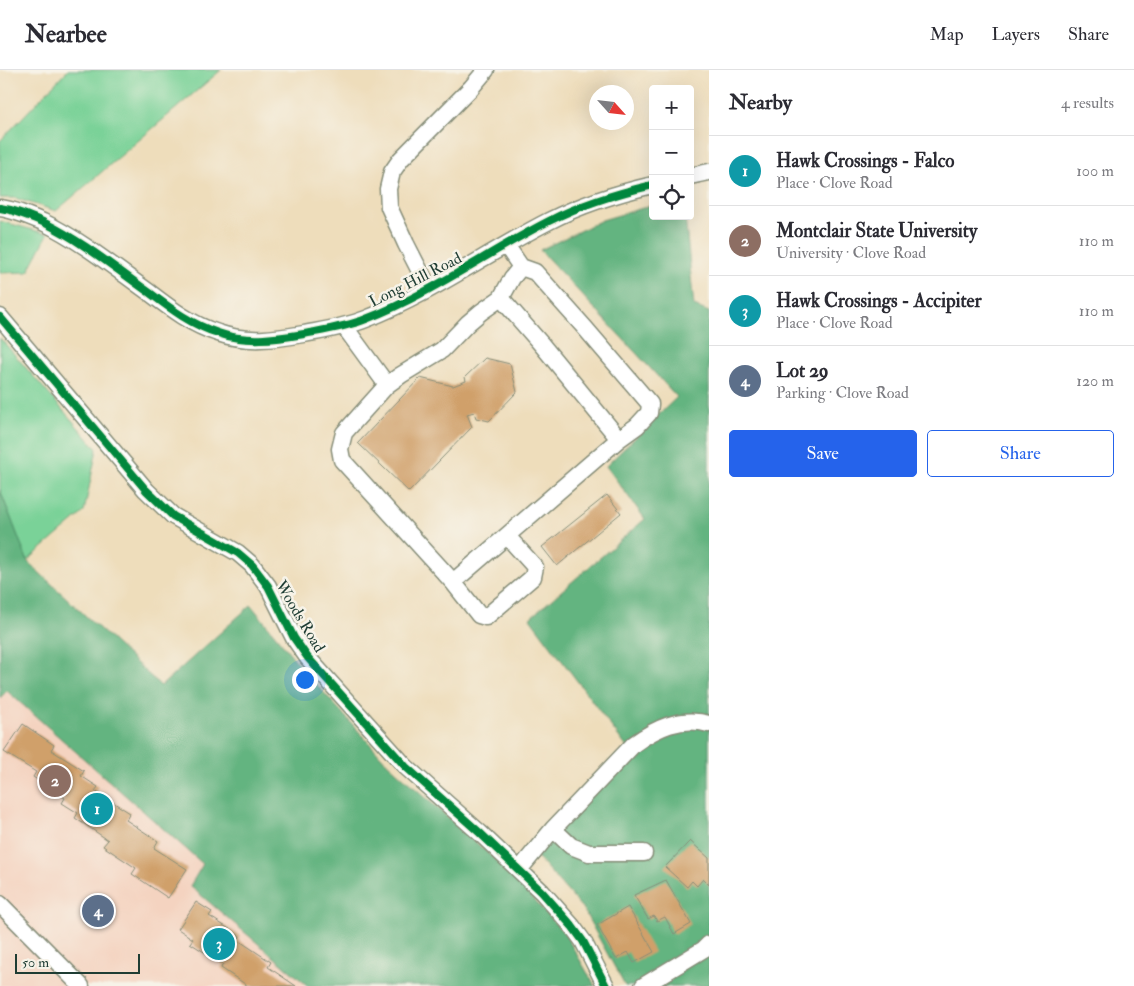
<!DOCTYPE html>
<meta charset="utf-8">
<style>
body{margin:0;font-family:"IM FELL Double Pica",serif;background:#f2f2f3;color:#2b2b33}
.controls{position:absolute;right:15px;top:15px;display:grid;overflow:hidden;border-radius:5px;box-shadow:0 5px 20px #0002}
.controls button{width:45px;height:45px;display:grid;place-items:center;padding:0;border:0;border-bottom:1px solid #e1e1e2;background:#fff;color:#2b2b33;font:25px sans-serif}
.compass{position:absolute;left:589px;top:15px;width:45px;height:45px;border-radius:50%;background:#fff;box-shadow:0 5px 20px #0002;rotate:117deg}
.scale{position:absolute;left:15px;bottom:12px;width:125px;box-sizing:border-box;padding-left:5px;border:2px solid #1f3d34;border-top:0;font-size:14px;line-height:18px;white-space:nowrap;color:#1f3d34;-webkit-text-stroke:4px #f7f3e8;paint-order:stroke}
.you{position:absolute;left:304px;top:609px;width:18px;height:18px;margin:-12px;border:4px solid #fff;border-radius:50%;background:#1a73e8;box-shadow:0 0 0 8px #1a73e833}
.badge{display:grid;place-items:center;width:32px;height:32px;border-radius:50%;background:#2563eb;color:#fff;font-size:16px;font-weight:700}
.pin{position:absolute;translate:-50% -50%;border:2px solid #fff;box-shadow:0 1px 5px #0006}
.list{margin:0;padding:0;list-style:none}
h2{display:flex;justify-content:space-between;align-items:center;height:65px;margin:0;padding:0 20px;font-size:21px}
h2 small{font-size:16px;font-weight:400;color:#7c7c81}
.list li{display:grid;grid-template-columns:32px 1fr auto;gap:15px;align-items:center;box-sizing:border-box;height:70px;padding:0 20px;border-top:1px solid #e1e1e2}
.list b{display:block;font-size:19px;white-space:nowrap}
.list p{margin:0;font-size:16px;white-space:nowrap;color:#7c7c81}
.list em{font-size:16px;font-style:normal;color:#7c7c81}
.actions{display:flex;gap:10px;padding:15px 20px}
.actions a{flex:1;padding:11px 0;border:1px solid #2563eb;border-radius:5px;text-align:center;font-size:18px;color:#2563eb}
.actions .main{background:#2563eb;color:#fff}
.icon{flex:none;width:28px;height:28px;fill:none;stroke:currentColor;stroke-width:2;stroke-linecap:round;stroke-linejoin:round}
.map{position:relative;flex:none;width:709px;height:916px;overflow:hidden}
header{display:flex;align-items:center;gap:30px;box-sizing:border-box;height:70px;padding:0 25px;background:#fff;border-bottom:1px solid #e1e1e2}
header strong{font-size:24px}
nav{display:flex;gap:28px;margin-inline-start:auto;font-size:18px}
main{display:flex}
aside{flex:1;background:#fff}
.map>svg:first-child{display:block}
.built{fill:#f4d3c0}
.green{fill:#7ad298;stroke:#4c8866}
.forest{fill:#63b480;stroke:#41785a}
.building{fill:#d0a06b}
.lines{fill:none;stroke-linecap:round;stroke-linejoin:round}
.minor-casing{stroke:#868d78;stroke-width:19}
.minor{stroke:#fff;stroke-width:16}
.cycleway-casing{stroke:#f7f3e8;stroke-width:11}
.cycleway{stroke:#00873e;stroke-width:8}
.labels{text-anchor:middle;stroke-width:5;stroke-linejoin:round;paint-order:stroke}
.street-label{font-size:16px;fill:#1f3d34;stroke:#f7f3e8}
</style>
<header>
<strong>Nearbee</strong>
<nav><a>Map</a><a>Layers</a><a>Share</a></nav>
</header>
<main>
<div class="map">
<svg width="709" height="916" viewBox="0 0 709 916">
<rect width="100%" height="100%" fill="#f7f3e8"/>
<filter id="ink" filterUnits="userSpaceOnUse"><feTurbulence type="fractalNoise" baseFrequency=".02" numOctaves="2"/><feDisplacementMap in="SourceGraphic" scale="10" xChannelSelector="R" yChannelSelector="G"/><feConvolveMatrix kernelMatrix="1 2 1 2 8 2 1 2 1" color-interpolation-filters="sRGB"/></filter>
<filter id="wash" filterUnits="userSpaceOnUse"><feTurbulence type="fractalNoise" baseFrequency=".0096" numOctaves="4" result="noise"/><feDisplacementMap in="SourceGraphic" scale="20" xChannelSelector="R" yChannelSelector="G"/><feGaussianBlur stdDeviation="1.12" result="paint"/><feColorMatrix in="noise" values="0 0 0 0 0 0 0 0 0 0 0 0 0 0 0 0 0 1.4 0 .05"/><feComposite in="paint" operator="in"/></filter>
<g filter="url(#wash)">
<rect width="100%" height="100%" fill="#edb"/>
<path class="built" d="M7 620 203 794 190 816 308 916H0V628Z"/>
<path class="green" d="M68 0H221L56 141 15 128H0V71Z
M0 151 48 164 28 202 0 203Z
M0 268 97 379 84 442 27 491 0 420Z"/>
<path class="forest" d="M653 135V146H685L694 236 709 242V916H625L583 839 530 779 631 683 530 548 645 449 606 396 677 327 540 180 602 150Z
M0 420 28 492 161 616 251 535 301 597 388 694 508 801 565 864 595 916H308L190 816 203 794 7 621 0 628Z"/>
<g id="blocks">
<path class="building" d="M485 288 510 294 517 322 489 351 476 348 474 342 467 344 472 357 409 422 358 373 420 308 453 316 466 311 465 307Z
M607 425 621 443 557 496 542 477Z
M23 654 54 675 51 680 84 701 81 706 98 717 95 721 130 743 126 750 158 771 154 778 187 799 168 828 132 804 136 798 103 776 108 770 75 748 78 743 62 733 65 728 33 707 36 702 4 682Z
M690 771 709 788V815L703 809 697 816 692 811 687 817 665 797Z
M666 810 691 854 674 864 665 847 657 851 654 846 648 849 634 825Z
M196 832 212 842 209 846 240 866 238 870 271 892 268 897 296 916H248L221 898 223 894 190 873 193 869 178 859Z
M628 837 654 882 634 893 628 882 616 889 597 855Z"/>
</g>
</g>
<g filter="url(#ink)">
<use href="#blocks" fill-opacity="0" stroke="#868d78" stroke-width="1"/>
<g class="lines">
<defs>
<path id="minor" d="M690 106 709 102
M0 138C15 140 29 146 43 152 82 171 115 198 150 223 171 239 192 255 218 263 246 273 275 269 304 264 325 260 346 257 366 249 431 224 488 182 549 151 582 134 618 123 653 115
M506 175 521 197 535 202 585 258 650 334 649 343 637 356 619 369 542 275 501 228 512 208 521 197
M429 219 406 174 389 137 388 119 392 102 401 89 471 18 486 0
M501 228 481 242 468 253 442 280 401 305 387 315 344 363 340 379 342 390 453 512 479 545 486 547 533 507 535 497 507 466
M0 247 146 420 173 446 238 483 252 495 268 516 294 568 308 588 406 697 480 763 542 822 572 856 583 871 606 916
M344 256 387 315
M453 512 619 369
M553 759 571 776 589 783H644
M519 800 553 759 634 674C656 658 681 646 709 654
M0 834 81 916
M643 916 704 879 709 874"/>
</defs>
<use href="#minor" class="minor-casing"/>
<use href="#minor" class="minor"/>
<defs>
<path id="cycleway" d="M0 138C15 140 29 146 43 152 82 171 115 198 150 223 171 239 192 255 218 263 246 273 275 269 304 264 325 260 346 257 366 249 431 224 488 182 549 151 582 134 618 123 653 115
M0 247 146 420 173 446 238 483 252 495 268 516 294 568 308 588 406 697 480 763 542 822 572 856 583 871 606 916"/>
</defs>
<use href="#cycleway" class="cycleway-casing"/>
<use href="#cycleway" class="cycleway"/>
</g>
</g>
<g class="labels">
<g class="street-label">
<text transform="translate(415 209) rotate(-27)" y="6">Long Hill Road</text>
<text transform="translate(301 546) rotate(59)" y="6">Woods Road</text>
</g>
</g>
</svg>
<div class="controls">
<button>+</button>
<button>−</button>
<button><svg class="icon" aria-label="locate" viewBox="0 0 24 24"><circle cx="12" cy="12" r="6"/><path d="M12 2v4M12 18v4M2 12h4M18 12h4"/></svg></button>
</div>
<svg class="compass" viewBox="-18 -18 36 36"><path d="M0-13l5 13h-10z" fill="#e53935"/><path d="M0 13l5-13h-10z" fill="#7c7c81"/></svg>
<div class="scale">50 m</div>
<div class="you"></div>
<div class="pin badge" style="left:97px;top:739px;background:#0f9aa8">1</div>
<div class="pin badge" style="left:55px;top:711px;background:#8d6e63">2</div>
<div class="pin badge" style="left:219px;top:874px;background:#0f9aa8">3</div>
<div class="pin badge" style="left:98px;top:841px;background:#5c6f8a">4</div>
</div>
<aside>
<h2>Nearby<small>4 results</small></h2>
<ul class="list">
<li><span class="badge" style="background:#0f9aa8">1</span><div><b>Hawk Crossings - Falco</b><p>Place · Clove Road</p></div><em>100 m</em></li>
<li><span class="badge" style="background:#8d6e63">2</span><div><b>Montclair State University</b><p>University · Clove Road</p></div><em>110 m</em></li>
<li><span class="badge" style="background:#0f9aa8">3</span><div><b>Hawk Crossings - Accipiter</b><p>Place · Clove Road</p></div><em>110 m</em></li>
<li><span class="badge" style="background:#5c6f8a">4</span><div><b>Lot 29</b><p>Parking · Clove Road</p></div><em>120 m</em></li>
</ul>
<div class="actions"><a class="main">Save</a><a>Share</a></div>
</aside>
</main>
